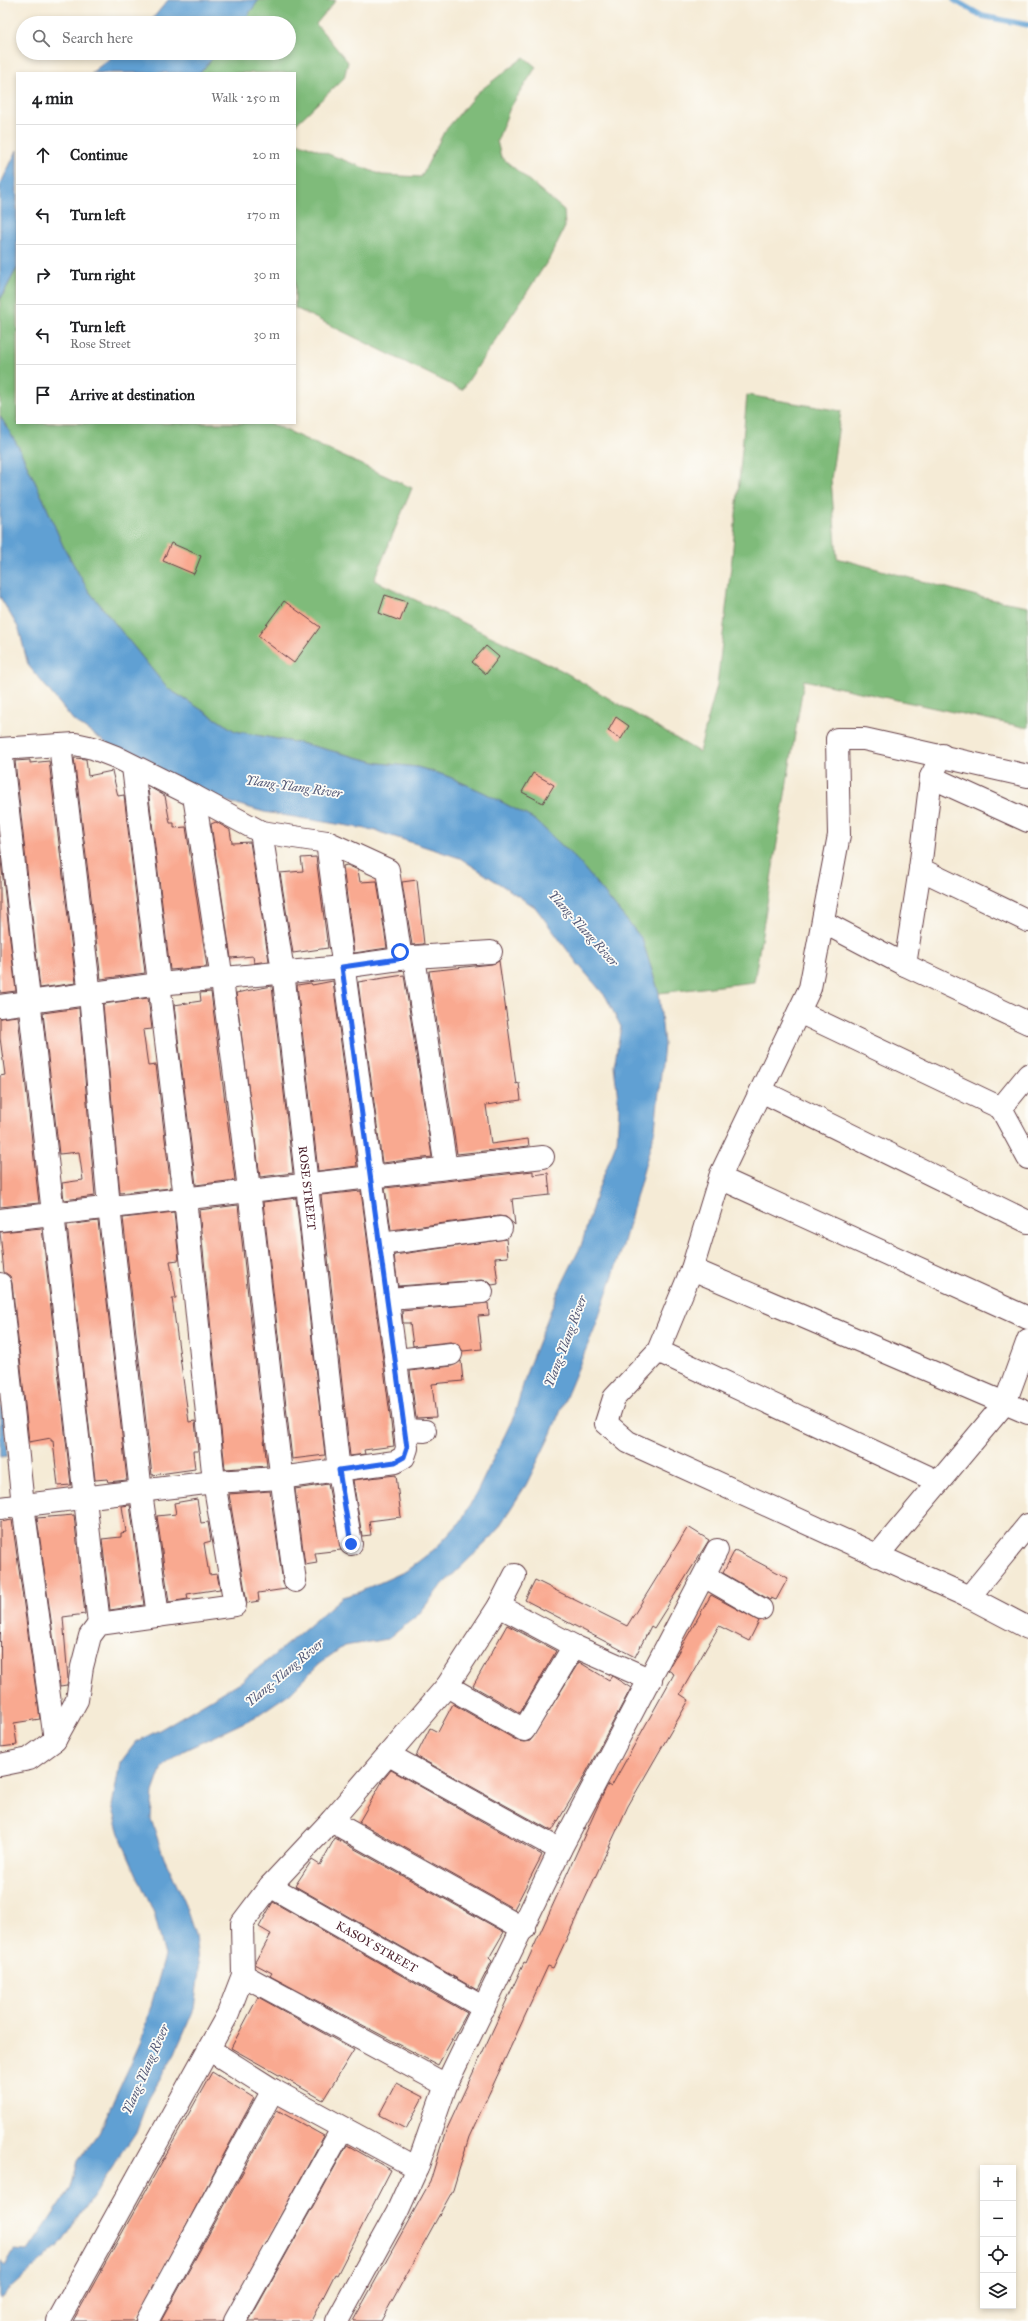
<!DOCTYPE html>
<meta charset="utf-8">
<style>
body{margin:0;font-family:"IM FELL Great Primer",serif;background:#f6f6f6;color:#202124}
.controls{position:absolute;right:12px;bottom:12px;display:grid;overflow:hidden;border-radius:0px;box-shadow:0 2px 6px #0003}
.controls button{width:36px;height:36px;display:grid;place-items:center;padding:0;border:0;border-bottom:1px solid #e0e0e0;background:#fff;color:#202124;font:20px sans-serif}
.stop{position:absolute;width:12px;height:12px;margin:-9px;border:3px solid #2563eb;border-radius:50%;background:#fff}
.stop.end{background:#2563eb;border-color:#fff;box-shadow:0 1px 4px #0008}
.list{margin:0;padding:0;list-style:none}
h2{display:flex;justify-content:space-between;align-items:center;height:52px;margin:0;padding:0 16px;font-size:17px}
h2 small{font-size:13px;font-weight:400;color:#757577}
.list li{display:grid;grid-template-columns:26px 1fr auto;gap:12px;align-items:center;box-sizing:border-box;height:60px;padding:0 16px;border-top:1px solid #e0e0e0}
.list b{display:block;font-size:15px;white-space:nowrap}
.list p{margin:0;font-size:13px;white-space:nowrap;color:#757577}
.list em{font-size:13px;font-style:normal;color:#757577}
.icon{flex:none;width:22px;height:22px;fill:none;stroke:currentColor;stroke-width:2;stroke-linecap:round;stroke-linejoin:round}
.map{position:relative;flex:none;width:1028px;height:2321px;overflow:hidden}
.search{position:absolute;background:#fff;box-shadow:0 2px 6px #0003;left:16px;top:16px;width:280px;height:44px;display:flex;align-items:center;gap:10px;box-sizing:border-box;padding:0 14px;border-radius:22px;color:#757577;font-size:15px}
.panel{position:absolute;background:#fff;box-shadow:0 2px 6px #0003;left:16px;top:72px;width:280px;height:352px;border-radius:0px}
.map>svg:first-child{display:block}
.forest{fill:#7fbb7a;stroke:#646d52}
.water{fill:#61a0d3;stroke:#56607f}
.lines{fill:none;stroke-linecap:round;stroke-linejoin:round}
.stream{stroke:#61a0d3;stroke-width:5.5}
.building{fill:#f9a990}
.minor-casing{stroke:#643e45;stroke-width:24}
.minor{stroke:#fff;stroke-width:22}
.route{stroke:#2563eb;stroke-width:5}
.labels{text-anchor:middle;stroke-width:3.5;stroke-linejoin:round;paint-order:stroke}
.street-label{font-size:12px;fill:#4a1f2b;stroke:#fdfcf7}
.water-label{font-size:13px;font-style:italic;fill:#545977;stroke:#fdfcf7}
</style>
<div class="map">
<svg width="1028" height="2321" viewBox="0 0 1028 2321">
<rect width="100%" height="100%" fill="#fdfcf7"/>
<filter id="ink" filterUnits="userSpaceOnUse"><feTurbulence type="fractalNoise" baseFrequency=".025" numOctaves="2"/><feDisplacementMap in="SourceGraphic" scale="8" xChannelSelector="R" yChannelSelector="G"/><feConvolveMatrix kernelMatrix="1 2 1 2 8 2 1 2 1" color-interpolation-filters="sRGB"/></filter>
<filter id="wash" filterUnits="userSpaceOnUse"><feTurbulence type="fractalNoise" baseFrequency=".012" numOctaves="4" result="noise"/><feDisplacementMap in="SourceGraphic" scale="16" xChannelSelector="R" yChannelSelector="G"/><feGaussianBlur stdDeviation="0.9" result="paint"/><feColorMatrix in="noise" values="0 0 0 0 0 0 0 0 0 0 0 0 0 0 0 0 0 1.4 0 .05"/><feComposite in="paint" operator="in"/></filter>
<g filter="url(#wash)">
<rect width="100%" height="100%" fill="#f5ebd6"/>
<path class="forest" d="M259 0H336L316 24 348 62 344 78 295 125V73H200L217 53H289V23H242Z
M524 57 536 67 510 108 497 141 501 157 564 210 565 227 549 259 462 390 295 308V141L382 175 421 177 444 132 477 93Z
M17 268V423H270L412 488 374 580 563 671 699 752 717 685 732 558 747 395 841 411 831 479 837 558 984 598 1028 606V728L804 680 754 982 659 993 642 939 578 861 535 820 485 793 447 776 417 767 379 763 309 745 235 731 167 688 88 590 63 546 44 501 18 446 0 416V300Z"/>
<path class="water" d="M168 0H259L242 23H149Z
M117 53H217L200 73H91Z
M17 150V268L0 300V185Z
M0 416 18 446 44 501 63 546 88 590 167 688 235 731 309 745 379 763 417 767 447 776 485 793 535 820 578 861 642 939 659 993 664 1045 655 1129 622 1249 596 1325 549 1438 526 1485 493 1536 440 1587 419 1614 388 1639 344 1646 320 1663 290 1693 255 1717 183 1751 162 1767 153 1792 151 1819 164 1858 182 1896 195 1935 199 1972 194 2009 175 2053 149 2097 136 2132 63 2241 0 2299V2261L5 2266 14 2250 28 2251 71 2188 78 2161 99 2133 141 2041 165 1956 154 1913 123 1844 112 1806 120 1763 136 1742 161 1729 242 1681 273 1656 342 1597 357 1593 406 1571 436 1548 461 1521 477 1492 514 1416 528 1368 558 1292 581 1246 597 1192 617 1141 619 1107 614 1066 621 1027 606 997 577 963 535 907 460 858 373 830 264 812 215 798 121 753 74 721 28 665 19 629 0 597Z
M0 1407H3L7 1456 0 1457Z"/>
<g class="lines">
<path class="stream" d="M954 0 982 16 1028 25"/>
</g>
<g id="blocks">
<path class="building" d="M171 543 201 556 194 574 163 561Z
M385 595 407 602 400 621 379 613Z
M284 601 320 627 294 663 258 636Z
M486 646 499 657 486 674 472 662Z
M616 717 629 726 621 739 608 731Z
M74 758 86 759 88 776 112 771 118 796 124 795 145 973 101 979Z
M30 760V763L49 761 76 983 40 988 15 761Z
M533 773 554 785 543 803 522 792Z
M151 788 165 796 170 823H174V828L186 827 207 967 170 970 148 789Z
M216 822 230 830 232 843 250 842 269 961 254 963 253 956 231 958 211 824Z
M0 852 16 991 0 993Z
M316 857 328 948 293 953 280 873 303 871 301 858Z
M347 865 358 870 360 882 377 881 387 948 354 953 343 866Z
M417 880 424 944 412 945 402 882Z
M499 961 516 1084 519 1083 521 1100 486 1105 491 1144 528 1139 529 1146 457 1154 429 971 492 964Z
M404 975 432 1157 382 1163 358 982Z
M333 981 357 1166 318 1171 297 985 311 983 312 985Z
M272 986 293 1173 260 1177 236 993Z
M211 992 235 1180 196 1185 174 1005 201 1001 200 993Z
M148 998 152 1029 143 1030 148 1066 156 1065 171 1188 120 1193 103 1004Z
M79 1008 95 1196 64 1200 62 1183 83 1180 79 1152 59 1154 43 1013Z
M18 1016 39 1203 0 1207V1076L5 1075 0 1038V1018Z
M533 1171V1175L548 1173 550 1195 512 1199 515 1225 506 1217 499 1216 391 1230 385 1188Z
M361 1191 394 1446 364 1450 365 1454 350 1456 321 1195Z
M296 1198 325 1455 292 1459 263 1202Z
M238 1205 267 1466 225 1469 199 1210Z
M174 1212 179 1260 170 1261 176 1298H172L189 1422 195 1421 198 1451H193L195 1469 152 1475 123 1218Z
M98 1221 127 1480 108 1482 107 1479 95 1480 67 1225Z
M42 1228 71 1485 58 1486 53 1441H51V1438L29 1442 12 1283 10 1276 4 1272 0 1232Z
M506 1239 508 1257 495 1258 498 1284 492 1285 488 1281 481 1280 398 1286 394 1255Z
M488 1303 489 1315 478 1316 482 1349 463 1351 456 1343 450 1342 413 1346 410 1323H403L402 1311Z
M461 1361 463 1381 432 1384 436 1417 416 1418 410 1371 452 1366Z
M396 1475 401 1517 369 1521 371 1535 362 1536 353 1480Z
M328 1484 341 1550 315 1553 317 1563 305 1565 295 1489Z
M270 1491 283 1583 286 1589 258 1593 259 1601 247 1603 229 1494Z
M197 1499 201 1523 208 1522 211 1541 204 1543 209 1575 217 1574 220 1589 187 1594 188 1599 169 1602 157 1516 176 1514 174 1503Z
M130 1505 144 1605 110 1610 102 1539 121 1537V1533L126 1532 122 1506Z
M74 1515 85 1614 63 1617 68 1679 67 1685 60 1686 37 1518Z
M12 1520 40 1719 14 1723 17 1745 1 1747 0 1522Z
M688 1527 709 1540 654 1628 651 1626 635 1657 525 1600 535 1580 627 1626Z
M735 1550 788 1578 776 1600 771 1598 770 1600 723 1573Z
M711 1595 759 1621 749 1641 719 1626 680 1694 689 1700 628 1806 553 1968 548 1966 469 2137 453 2190 381 2321H353L430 2182 445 2133 524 1963 526 1964 606 1788 608 1785 611 1787 674 1674 668 1670Z
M507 1625 556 1651 520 1713 473 1686Z
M579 1662 609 1680 612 1676 631 1688 579 1786 552 1831 416 1756 430 1728 438 1732 453 1704 518 1741 524 1742 530 1741Z
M391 1770 542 1855 514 1909 359 1822 383 1780Z
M335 1838 504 1932 489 1958 492 1961 477 1990 295 1886 312 1860 320 1865Z
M273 1902 467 2013 438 2065 270 1976 272 1973 255 1964 271 1934 259 1927Z
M258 1997 354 2050 323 2100 231 2048Z
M212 2072 254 2098 135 2321H73Z
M396 2083 423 2097 406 2129 379 2115Z
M277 2110 324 2136 223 2321H161Z
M347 2145 391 2170 337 2275 335 2274 311 2321H249Z"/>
</g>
</g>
<g filter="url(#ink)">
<use href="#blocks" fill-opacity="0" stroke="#643e45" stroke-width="1"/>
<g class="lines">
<defs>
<g id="minor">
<path d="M60 745 90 995 109 1207 141 1492 158 1616"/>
<path d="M0 749 75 744 93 748 116 757 194 796 261 832 327 842 388 870 400 952 398 959"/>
<path d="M1 749 99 1624"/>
<path d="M1028 776 864 739H837L839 835 810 988 721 1174 692 1269 658 1351 614 1398 606 1423 628 1442 969 1597 1028 1628"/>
<path d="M931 777 1028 821"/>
<path d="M194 796C215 927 234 1058 249 1190 265 1321 276 1451 295 1581"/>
<path id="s1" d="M261 832 283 971 339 1471 351 1544"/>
<path d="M920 869 1028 921"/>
<path d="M823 922 905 965 1028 1023"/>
<path d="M414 957 446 1168"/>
<path d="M905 965 920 869 931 777 942 755"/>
<path d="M0 1006 159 984 342 967 414 957 491 952"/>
<path d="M799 1012 1001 1108"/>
<path d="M1028 1075 1001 1108 1028 1158"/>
<path d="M761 1091 1028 1222"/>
<path d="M720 1178 1028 1318"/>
<path d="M0 1220C181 1199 362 1178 543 1157"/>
<path d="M381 1244 501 1228"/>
<path d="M692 1269 1028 1413"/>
<path d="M0 1284 23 1505 55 1740"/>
<path d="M388 1299 482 1292"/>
<path d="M658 1351 939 1482"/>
<path d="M396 1360 451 1354"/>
<path d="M405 1430 425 1431"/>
<path d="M0 1508 214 1482 280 1478 395 1462 404 1457 407 1448 405 1430 327 842"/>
<path d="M877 1556 1005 1403 1028 1340"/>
<path d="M704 1576 761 1609"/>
<path d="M969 1597 1028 1525"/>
<path d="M499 1606 574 1646 651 1680"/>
<path d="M447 1686 524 1730 574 1646"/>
<path d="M389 1755 560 1850"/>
<path d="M0 1765 29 1759 55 1740 77 1700 82 1667 90 1636 99 1624 235 1605 214 1482 185 1198 133 767"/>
<path d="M331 1821 524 1929"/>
<path id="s2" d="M270 1886 484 2008"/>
<path d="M243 1975 446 2085"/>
<path d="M210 2050 273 2090 417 2168"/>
<path d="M58 2321 228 2014 243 1975 242 1923 270 1886 331 1821 447 1686 499 1606 515 1575"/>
<path d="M147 2321 273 2090"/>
<path d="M235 2321 342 2129"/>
<path d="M337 2321 397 2212 417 2168 446 2085 560 1850 717 1550"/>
</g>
</defs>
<use href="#minor" class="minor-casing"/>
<use href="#minor" class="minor"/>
</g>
</g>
<g class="lines" filter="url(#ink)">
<path class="route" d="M351 1544 339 1470 395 1462 404 1457 407 1448 342 967 398 959 400 952"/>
</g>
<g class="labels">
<g class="street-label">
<text dy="4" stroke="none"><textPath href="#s1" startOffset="359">ROSE STREET</textPath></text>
<text dy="4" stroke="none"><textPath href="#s2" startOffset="123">KASOY STREET</textPath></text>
</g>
<g class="water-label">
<text transform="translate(294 786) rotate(8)" y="5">Ylang-Ylang River</text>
<text transform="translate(584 928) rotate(48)" y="5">Ylang-Ylang River</text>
<text transform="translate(565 1341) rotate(-69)" y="5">Ylang-Ylang River</text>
<text transform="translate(284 1672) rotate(-40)" y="5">Ylang-Ylang River</text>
<text transform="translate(145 2069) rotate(-66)" y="5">Ylang-Ylang River</text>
</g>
</g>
</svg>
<div class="controls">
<button>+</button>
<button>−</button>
<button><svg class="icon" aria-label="locate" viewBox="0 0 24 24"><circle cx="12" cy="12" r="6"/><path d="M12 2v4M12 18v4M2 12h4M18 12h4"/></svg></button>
<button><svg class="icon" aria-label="layers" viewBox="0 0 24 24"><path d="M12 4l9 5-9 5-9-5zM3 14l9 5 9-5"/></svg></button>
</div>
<div class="stop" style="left:400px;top:952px"></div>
<div class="stop end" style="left:351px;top:1544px"></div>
<div class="search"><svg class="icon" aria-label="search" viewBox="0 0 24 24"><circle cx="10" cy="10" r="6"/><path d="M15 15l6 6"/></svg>Search here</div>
<section class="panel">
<h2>4 min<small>Walk · 250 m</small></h2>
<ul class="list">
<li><svg class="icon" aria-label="ahead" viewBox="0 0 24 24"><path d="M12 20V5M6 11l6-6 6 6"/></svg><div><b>Continue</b></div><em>20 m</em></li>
<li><svg class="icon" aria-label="left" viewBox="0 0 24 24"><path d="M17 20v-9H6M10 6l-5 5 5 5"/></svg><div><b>Turn left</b></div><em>170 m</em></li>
<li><svg class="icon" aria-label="right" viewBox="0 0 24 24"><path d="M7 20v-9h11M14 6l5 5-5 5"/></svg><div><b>Turn right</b></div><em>30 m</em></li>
<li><svg class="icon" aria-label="left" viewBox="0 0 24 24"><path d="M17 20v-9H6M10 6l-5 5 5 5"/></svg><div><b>Turn left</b><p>Rose Street</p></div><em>30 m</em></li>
<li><svg class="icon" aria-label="arrive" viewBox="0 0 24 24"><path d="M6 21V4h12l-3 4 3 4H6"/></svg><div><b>Arrive at destination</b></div></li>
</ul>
</section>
</div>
